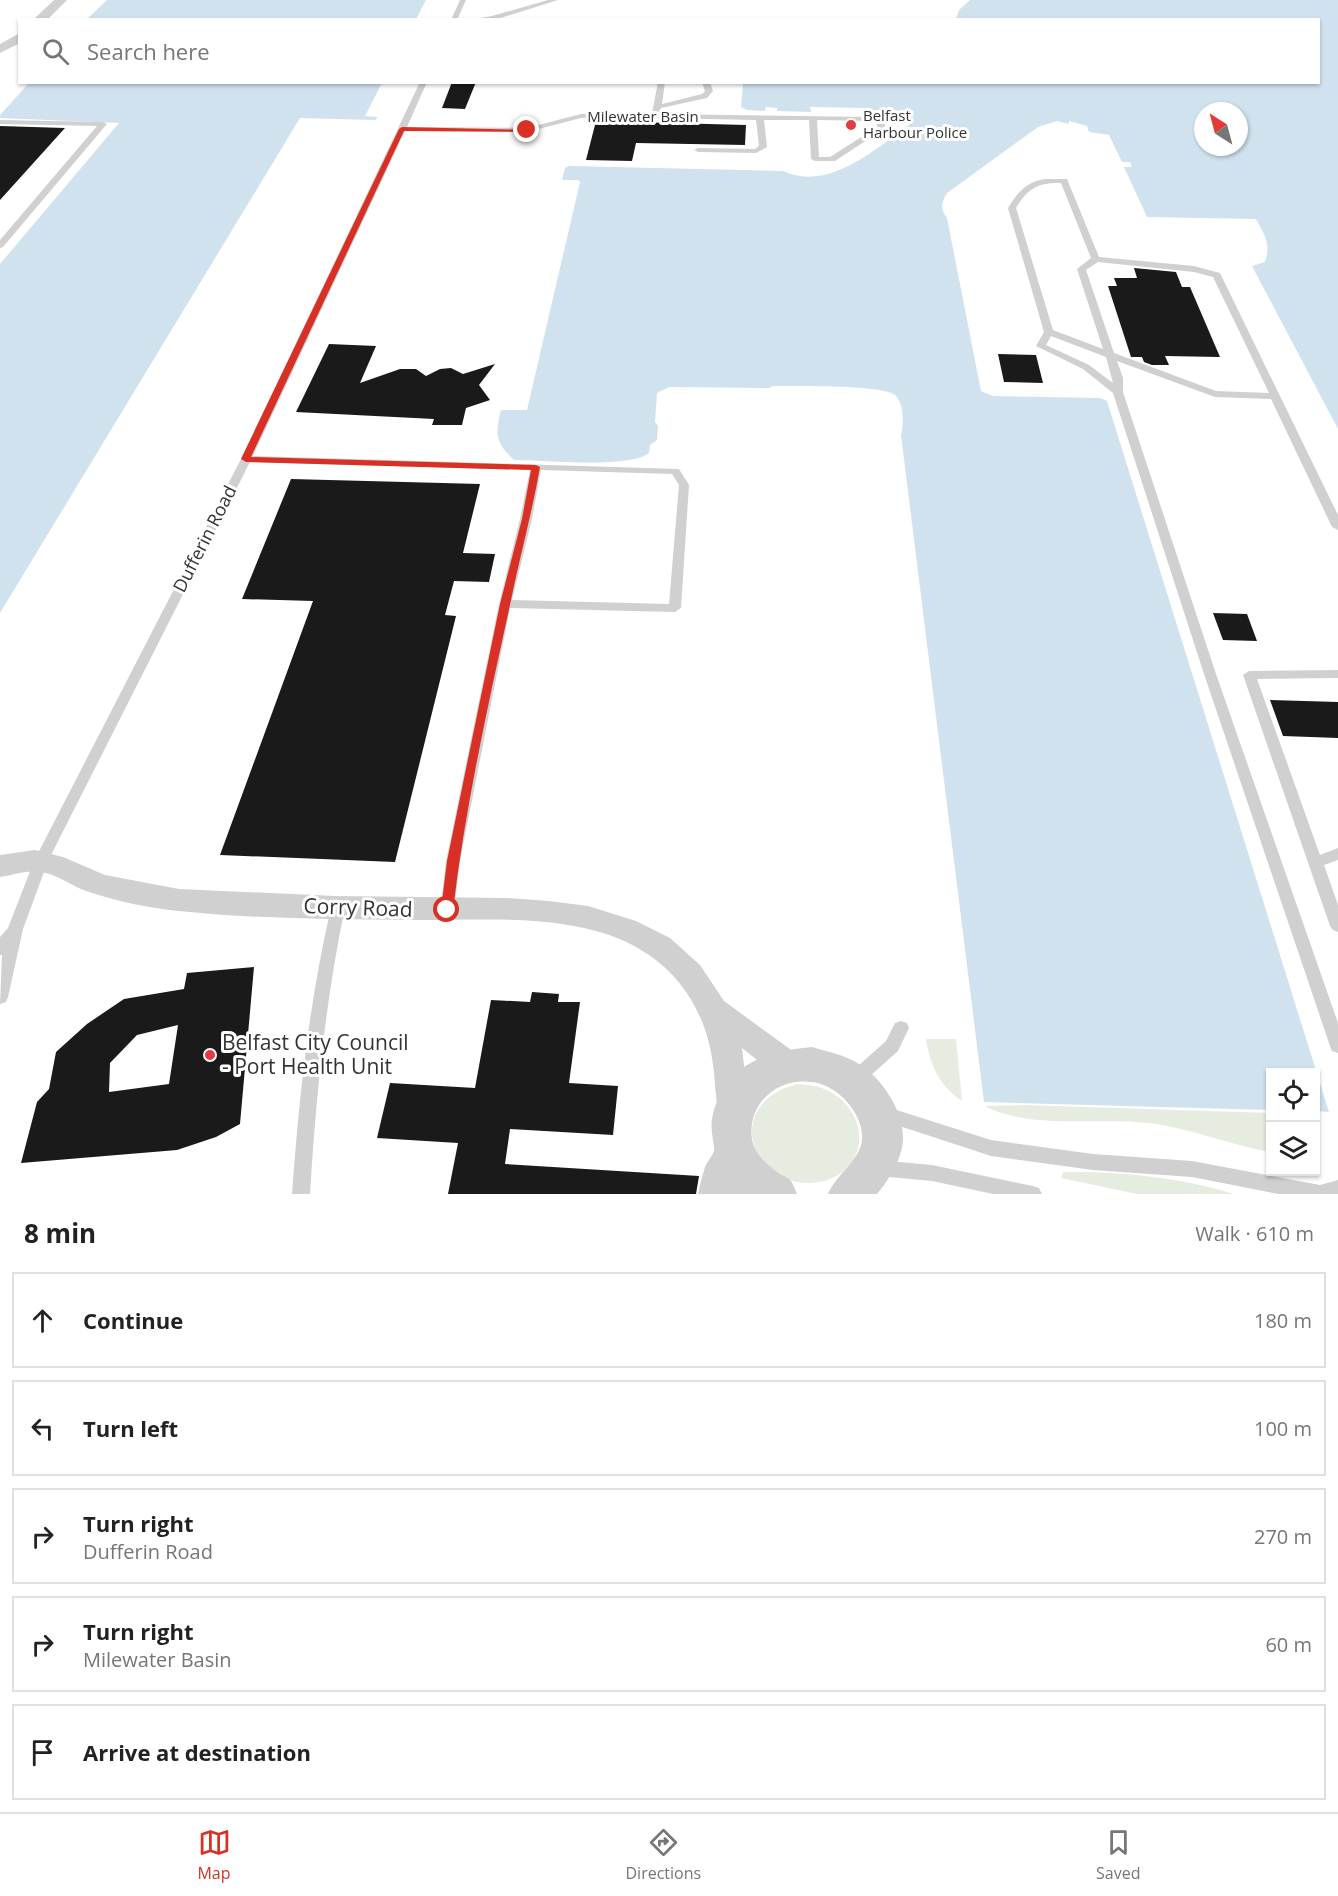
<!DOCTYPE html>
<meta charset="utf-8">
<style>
body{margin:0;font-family:"Open Sans",sans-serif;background:#f6f6f6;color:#222}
.controls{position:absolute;right:18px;bottom:18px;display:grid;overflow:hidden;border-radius:0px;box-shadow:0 2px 4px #0004}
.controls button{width:54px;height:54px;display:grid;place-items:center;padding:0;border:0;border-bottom:2px solid #e0e0e0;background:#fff;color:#222;font:30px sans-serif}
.compass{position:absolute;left:1194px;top:102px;width:54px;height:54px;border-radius:50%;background:#fff;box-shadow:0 2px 4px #0004;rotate:324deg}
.stop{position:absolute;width:18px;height:18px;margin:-14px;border:4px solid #d93025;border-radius:50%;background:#fff}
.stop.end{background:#d93025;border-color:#fff;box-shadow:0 2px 6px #0008}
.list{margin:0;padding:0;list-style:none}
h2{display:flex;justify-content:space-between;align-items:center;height:78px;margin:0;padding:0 24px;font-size:26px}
h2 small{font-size:20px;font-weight:400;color:#767676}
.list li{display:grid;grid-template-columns:39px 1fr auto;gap:18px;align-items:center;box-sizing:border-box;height:96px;margin:0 12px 12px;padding:0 12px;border:2px solid #e0e0e0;border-radius:0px}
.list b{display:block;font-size:22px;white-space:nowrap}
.list p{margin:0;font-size:20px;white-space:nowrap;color:#767676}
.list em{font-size:20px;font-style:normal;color:#767676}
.icon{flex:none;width:33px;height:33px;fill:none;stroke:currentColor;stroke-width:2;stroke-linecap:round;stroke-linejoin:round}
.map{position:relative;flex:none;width:1338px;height:1194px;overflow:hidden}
.search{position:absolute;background:#fff;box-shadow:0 2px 4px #0004;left:18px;right:18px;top:18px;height:66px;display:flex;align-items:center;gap:15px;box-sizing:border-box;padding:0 21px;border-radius:0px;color:#767676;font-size:22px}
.sheet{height:618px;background:#fff}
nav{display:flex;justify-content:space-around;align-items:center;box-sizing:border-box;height:84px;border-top:2px solid #e0e0e0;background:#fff;font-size:16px;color:#767676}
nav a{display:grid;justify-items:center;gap:3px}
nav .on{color:#d93025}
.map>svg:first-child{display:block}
.green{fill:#e6ecdf}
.water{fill:#cfe2ee;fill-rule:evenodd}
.building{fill:#1a1a1a;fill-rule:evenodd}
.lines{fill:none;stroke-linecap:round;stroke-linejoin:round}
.service{fill:#d0d0d0;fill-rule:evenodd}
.minor{fill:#d0d0d0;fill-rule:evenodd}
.tertiary{fill:#d0d0d0;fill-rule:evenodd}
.route{fill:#d93025}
.poi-dot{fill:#e63946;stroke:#fff;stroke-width:2}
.labels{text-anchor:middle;stroke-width:6;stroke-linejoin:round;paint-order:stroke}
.far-poi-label{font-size:15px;fill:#333;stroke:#fff;text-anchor:start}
.far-street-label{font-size:15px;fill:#333;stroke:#fff}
.street-label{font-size:18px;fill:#333;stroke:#fff}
.near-street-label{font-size:21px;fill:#333;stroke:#fff}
.near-poi-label{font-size:21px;fill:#333;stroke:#fff;text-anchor:start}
</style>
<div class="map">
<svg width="1338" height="1194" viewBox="0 0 1338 1194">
<rect width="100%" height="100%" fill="#fff"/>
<path class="green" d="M926 1039H956L962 1101C940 1086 930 1066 926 1039Z
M798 1084C807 1085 816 1085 824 1089 851 1099 870 1133 853 1160 844 1174 829 1182 811 1183 745 1184 726 1100 798 1084Z
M1024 1105 1270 1113V1152C1230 1145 1190 1128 1149 1123 1098 1117 1031 1130 985 1106Z
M1063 1172C1120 1171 1180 1177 1234 1194H1137L1061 1178Z"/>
<path class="water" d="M107 0H426L416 19H87Z
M970 0H1338V429L1252 266 1265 262C1271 245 1265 235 1256 219L1147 217 1124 167H1132L1130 162H1122L1109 135 1089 132 1087 126 1069 121V124L1057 121 1038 127 947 193C941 203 940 209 947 218L981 391 993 396 1100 398 1107 401 1329 1112 1316 1111V1072H1270V1110L984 1102 901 435C904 424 904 403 895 395 880 384 796 387 773 386L769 388 669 387 657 393 655 422 658 426 657 440 650 445 649 453C629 469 543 460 514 460 495 442 495 434 501 410H527L580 182 578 180H562L565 168 569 166 783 171C828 192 874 150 909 125V121L891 111 867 110 865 108 810 107 811 112 777 111V108L766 107 765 111 747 110 741 107 743 83 1318 82V20L956 19 959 10ZM1203 111H1239V147H1203Z
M29 83H382L365 116 378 117 375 120 300 118 0 613V264L119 123 0 118V115Z"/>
<path class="building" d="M452 82H476L465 109 442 108Z
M596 121 746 125 745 145 636 143 632 161 586 160Z
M0 126 65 128 0 200Z
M1134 268 1176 272 1182 287H1190L1220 357 1165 356 1169 365H1152L1144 362 1142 357H1131L1108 286H1117L1114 278H1137Z
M329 344 376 346 360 383 400 369H416L426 376 440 369 451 368 463 374 495 364 479 385 490 400 466 408 462 425H432L434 419 296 412Z
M998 354 1036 355 1043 383 1004 382Z
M291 479 480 484 463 553 495 554 489 582 454 581 445 615 456 616 395 862 220 855 313 601 242 599Z
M1213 613 1247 614 1257 641 1223 640Z
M1270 700 1338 702V738L1283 736Z
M254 967 240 1124 216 1137 177 1150 21 1163 37 1102 49 1089 56 1052 87 1024 124 999 184 989 187 973ZM178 1025 169 1084 109 1092 110 1063 137 1035Z
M532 992 559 994 558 1002H580L569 1083 618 1086 613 1135 510 1129 505 1164 699 1176 696 1194H448L458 1143 377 1138 390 1083 475 1088 491 1000 530 1002Z"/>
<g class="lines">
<path class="service" d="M460 0H466L457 20H451Z
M548 0H558L494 20H468L492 16Z
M420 82H427L407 127 527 128 581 114 652 113 658 82H665L662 104 702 94 705 91 702 82H710L713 91 707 98 661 108 660 114 870 117 884 119 885 128 835 161H815L811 159 809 120H764L767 147 756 153 698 152 694 150 698 148 755 149 759 146 756 120 606 117 581 118 527 132 405 131 253 456 679 469 689 485 681 608 675 612 510 608 460 861 454 910 452 914 447 916 442 914 440 910 446 861 499 604 520 519 530 470 250 462 48 861 23 929 8 997 6 1002 0 1004 2 955H0V937L8 928 34 861 241 459ZM817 120 870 121 877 123V127L830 157H819ZM541 470 672 474 679 485 669 604 512 600 532 519Z
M0 120 103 122 107 124 3 247 0 248V240L97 126 0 124Z
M1045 179H1067L1099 257 1194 266 1220 273 1338 515V530L1332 527 1271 399 1215 397 1117 361 1123 378V392L1216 674 1338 1023V1053L1332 1051 1330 1046 1204 674 1113 393 1083 369 1036 346 1044 332 1008 208C1018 192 1026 182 1045 179ZM1054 183H1061L1091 258 1077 269 1103 349 1053 330 1016 208C1026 192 1034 184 1054 183ZM1098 262 1194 272 1213 277 1269 393 1216 391 1114 353 1086 270ZM1051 336 1106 357 1113 383 1089 365 1046 345Z
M1338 670V678L1257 679 1320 855 1338 848V860L1324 865 1338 905V932L1333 930 1330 926 1243 675 1249 671Z
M338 902 343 904 345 908C325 1002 316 1098 310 1194H292C299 1098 309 1002 331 908L333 904Z
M901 1021 907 1023 909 1028 898 1051 860 1085 854 1087 848 1085 846 1080 848 1075 886 1041 895 1023Z
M884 1106 991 1140 1093 1154 1192 1161 1320 1185 1338 1180V1194H1278L1192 1177 1093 1170 991 1156 878 1119 876 1114 878 1109Z
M878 1160 932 1165 1033 1186 1039 1188 1042 1194H993L932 1181 878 1176 872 1174 869 1168 872 1162Z"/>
<path class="minor" d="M54 0H67L47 20H33Z
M20 33V43L0 53V44Z
M35 850 63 857 105 875 179 889 336 896 508 898 549 901 588 906 636 921 670 938 700 965 724 1001 798 1055 802 1065 798 1075 787 1079 776 1075 742 1048 749 1108 744 1118 733 1122 722 1118C714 1102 716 1083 713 1065 708 1021 686 980 649 955 584 910 485 921 410 920 334 919 255 919 179 911 148 908 116 901 86 891 71 886 56 873 40 872 27 870 13 875 0 877V855Z"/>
<path class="tertiary" d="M812 1047C825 1051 840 1054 852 1060 879 1073 904 1109 903 1140 902 1159 889 1180 877 1194H828C836 1175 860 1160 862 1140 864 1114 838 1085 812 1082 777 1077 747 1104 752 1139 754 1154 768 1166 780 1174 784 1176 789 1178 791 1181 794 1185 795 1190 797 1194H698C700 1185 702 1176 705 1167 707 1162 713 1155 714 1151 715 1147 710 1129 712 1119 722 1066 764 1051 812 1047Z"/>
</g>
<path class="route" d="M402 127 530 130 527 132 404 131 251 457 536 465 540 467C532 514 519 559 510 605 488 705 465 808 453 910L447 915 441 910 447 861 500 604 522 519 531 470 246 462 241 459 399 129Z"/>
<g class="poi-dot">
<circle cx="851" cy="125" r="6"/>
<circle cx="210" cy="1055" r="6"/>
</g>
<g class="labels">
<g class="far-poi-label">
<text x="863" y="121">Belfast<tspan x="863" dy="17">Harbour Police</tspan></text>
</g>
<g class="far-street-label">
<text x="643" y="122">Milewater Basin</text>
</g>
<g class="street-label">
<text transform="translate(205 539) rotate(-63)" y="6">Dufferin Road</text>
</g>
<g class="near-street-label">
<text transform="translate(358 908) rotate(2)" y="7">Corry Road</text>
</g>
<g class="near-poi-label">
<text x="222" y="1050">Belfast City Council<tspan x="222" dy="24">- Port Health Unit</tspan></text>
</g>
</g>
</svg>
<div class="controls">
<button><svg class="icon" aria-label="locate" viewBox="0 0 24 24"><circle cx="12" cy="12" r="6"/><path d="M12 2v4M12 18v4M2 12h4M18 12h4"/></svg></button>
<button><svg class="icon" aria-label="layers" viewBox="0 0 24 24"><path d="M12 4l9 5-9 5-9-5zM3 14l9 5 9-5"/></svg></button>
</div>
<svg class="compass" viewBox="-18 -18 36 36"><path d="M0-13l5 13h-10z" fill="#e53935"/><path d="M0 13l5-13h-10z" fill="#767676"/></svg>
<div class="stop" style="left:447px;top:910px"></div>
<div class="stop end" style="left:527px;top:130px"></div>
<div class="search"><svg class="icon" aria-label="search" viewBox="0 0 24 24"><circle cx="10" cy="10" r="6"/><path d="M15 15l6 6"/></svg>Search here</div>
</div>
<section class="sheet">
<h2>8 min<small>Walk · 610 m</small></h2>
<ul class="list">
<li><svg class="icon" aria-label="ahead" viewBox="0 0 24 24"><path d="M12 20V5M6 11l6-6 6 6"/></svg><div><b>Continue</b></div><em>180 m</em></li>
<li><svg class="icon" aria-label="left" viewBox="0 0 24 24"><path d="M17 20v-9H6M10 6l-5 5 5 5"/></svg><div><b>Turn left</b></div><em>100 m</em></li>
<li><svg class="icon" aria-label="right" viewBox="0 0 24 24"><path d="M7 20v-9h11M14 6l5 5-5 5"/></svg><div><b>Turn right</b><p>Dufferin Road</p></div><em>270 m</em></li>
<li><svg class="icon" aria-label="right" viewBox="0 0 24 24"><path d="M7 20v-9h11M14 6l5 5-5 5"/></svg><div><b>Turn right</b><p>Milewater Basin</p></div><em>60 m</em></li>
<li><svg class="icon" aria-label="arrive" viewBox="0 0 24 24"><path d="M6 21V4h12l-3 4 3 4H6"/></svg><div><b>Arrive at destination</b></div></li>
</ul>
</section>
<nav>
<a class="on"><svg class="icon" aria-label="map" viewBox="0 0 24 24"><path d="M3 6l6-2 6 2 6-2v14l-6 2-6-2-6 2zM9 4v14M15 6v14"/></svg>Map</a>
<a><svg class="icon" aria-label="directions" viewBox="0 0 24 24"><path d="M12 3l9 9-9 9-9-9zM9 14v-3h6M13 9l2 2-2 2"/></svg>Directions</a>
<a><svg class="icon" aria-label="saved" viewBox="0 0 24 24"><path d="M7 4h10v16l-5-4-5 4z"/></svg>Saved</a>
</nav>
